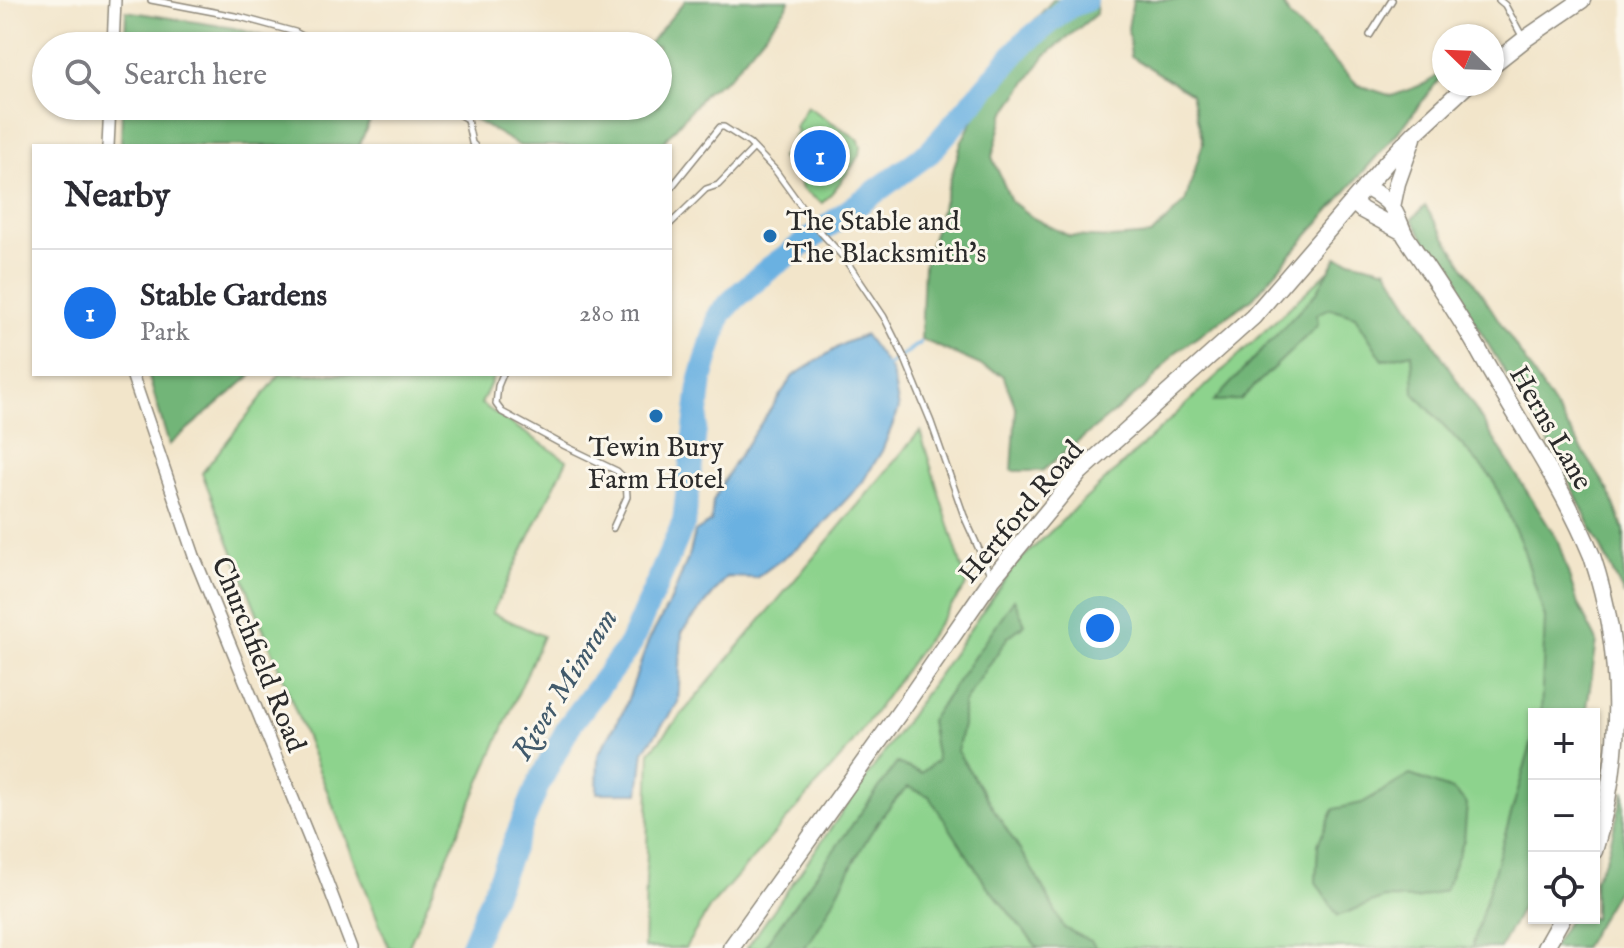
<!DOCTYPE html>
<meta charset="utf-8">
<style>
body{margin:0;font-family:"IM FELL English",serif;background:#f2f2f3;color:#2b2b33}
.controls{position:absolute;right:24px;bottom:24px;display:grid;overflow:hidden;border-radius:0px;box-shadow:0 2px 6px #0004}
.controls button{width:72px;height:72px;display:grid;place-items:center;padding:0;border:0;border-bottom:2px solid #e1e1e2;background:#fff;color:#2b2b33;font:40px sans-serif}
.compass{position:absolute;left:1432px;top:24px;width:72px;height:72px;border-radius:50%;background:#fff;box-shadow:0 2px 6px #0004;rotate:293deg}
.you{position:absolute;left:1100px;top:628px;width:28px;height:28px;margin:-20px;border:6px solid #fff;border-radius:50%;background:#1a73e8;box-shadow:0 0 0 12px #1a73e833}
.badge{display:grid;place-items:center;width:52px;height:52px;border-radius:50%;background:#1a73e8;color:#fff;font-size:26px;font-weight:700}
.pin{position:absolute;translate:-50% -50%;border:4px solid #fff;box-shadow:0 2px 8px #0006}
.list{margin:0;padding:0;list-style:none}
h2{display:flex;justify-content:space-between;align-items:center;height:104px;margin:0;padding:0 32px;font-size:34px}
h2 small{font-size:26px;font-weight:400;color:#7c7c81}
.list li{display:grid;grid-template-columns:52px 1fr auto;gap:24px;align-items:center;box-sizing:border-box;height:128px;padding:0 32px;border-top:2px solid #e1e1e2}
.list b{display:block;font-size:30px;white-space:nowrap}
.list p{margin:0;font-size:26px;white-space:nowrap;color:#7c7c81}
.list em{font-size:26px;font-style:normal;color:#7c7c81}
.icon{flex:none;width:44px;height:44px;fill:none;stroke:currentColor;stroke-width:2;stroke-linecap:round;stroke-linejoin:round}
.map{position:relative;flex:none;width:1624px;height:948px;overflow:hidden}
.search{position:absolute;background:#fff;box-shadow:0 2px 6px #0004;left:32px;top:32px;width:640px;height:88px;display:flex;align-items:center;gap:20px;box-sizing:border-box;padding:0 28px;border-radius:44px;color:#7c7c81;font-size:30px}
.panel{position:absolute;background:#fff;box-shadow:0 2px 6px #0004;left:32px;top:144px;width:640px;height:232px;border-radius:0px}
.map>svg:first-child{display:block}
.green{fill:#8dd38d;stroke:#5c7f5c;stroke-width:2}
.forest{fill:#72b578;stroke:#4e7052;stroke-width:2}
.water{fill:#6bb1e1;stroke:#4b6e86;stroke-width:2}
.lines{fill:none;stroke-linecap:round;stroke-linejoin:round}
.stream{stroke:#6bb1e1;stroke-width:4}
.river{stroke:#6bb1e1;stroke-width:24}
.lane-casing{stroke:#8e887a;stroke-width:8}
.street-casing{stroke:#8e887a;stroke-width:14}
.secondary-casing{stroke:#8e887a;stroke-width:19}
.lane{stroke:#fff;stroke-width:5}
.street{stroke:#fff;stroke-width:11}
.secondary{stroke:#fff;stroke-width:16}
.poi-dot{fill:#1f6fb2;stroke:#fbf7ec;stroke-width:3}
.labels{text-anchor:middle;stroke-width:6;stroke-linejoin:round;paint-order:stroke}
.poi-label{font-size:28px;fill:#2b2b2b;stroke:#fbf7ec;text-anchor:start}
.street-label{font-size:28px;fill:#2b2b2b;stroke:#fbf7ec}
.water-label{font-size:30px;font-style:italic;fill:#415a6b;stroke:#fbf7ec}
</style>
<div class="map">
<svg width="1624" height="948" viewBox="0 0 1624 948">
<rect width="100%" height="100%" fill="#fbf7ec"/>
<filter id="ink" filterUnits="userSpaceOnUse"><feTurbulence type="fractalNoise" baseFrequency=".0125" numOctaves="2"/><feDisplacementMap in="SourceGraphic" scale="16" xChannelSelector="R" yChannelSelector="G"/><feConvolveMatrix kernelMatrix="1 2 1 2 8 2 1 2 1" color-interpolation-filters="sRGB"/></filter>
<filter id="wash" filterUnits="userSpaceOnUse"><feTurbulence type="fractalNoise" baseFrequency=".006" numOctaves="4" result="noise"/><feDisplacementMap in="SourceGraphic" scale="32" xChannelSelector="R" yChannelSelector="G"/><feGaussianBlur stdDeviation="1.8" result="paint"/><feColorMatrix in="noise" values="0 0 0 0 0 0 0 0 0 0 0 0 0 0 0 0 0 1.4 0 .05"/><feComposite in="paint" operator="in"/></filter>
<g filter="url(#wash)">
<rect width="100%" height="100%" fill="#f2e5ca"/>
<path class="green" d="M807 106 859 140C859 143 860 145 861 147 861 158 831 195 822 203L803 190 795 174 781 158 797 132 795 127Z
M1338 262 1446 366 1563 560V714H1534V824L1484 948H747L1015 565Z
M280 374H495L481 404 567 460 492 613 543 636 408 948H389L202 473Z
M920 431 967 584 847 751 710 907 685 948H644L650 752Z"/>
<path class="forest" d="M686 0H789L787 7 729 77 706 92 660 146H520L451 106H658V46H647Z
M1053 0H1097L1096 14 1046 55 1004 114 992 157 1011 201 1033 218 1069 236 1111 238 1151 235 1185 202 1203 143 1191 94 1131 56 1128 28 1133 0H1281L1289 16 1358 85 1392 96 1427 83 1444 71V73L1405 124 1253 298 1176 352 1149 384 1042 471H1012L1016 409 1003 375 921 339 924 266 962 141 1009 49Z
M126 11 234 28 297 46H125Z
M122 106H376L359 146H121Z
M1425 206 1609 491 1624 530V595L1559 461 1412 219Z
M1337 257 1387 269 1558 541 1578 604 1597 641 1586 714H1541L1545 618 1523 548 1493 479 1414 393 1412 353 1383 360 1355 316 1330 308 1317 314 1318 325 1240 400 1214 401 1317 292Z
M148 374H253L169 445Z
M1014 599 1025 624 1008 637 963 704V725L957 751 1040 882 1064 928 1091 941 1096 948H1038L987 886 929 796 908 787C876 816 856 858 836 896 826 914 818 933 803 948H763L897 763 921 773 937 760 930 721Z
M1534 735V885L1500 948H1472Z
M1410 775 1453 790 1467 804 1464 840 1445 890 1418 899 1384 898 1338 916 1316 882 1318 844 1334 809 1362 803Z
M1624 791V878L1583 948H1552L1570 918H1594V879L1606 859Z"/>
<path class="water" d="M865 335 892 372 899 409 882 451 862 483 809 539 756 578 727 577 682 632 678 703 644 751 639 793H597L598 755 624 710 648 642 671 600 690 553 695 532 711 522 713 501 732 466 793 376 845 343Z"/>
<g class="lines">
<path class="stream" d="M887 366 920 343"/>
<path class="river" d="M471 948 538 785 569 726 630 645 684 522 701 379 720 314 736 297 770 268 930 152 1022 45 1068 7 1086 0"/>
</g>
</g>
<g filter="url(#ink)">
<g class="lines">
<defs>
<path id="lane" d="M151 0 240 17 295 32 320 46
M1499 0 1505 5 1522 36
M1370 35 1392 0
M444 106 467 119 472 143 475 146
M670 189 720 127H724L749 143 775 170 817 228 845 259 884 317 905 359 931 422 964 516 991 576
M670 224 706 189 718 185 754 148
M503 374 498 386 496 404 502 412 565 446 617 471 626 480 627 497 613 528"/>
<path id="street" d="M113 46 115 0
M108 146 110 106
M132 374 194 556 325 877 352 948"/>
<path id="secondary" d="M1492 65 1525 39 1582 0
M1365 187C1374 192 1384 197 1390 205 1398 214 1400 227 1406 237 1431 274 1456 310 1478 349 1515 417 1563 485 1592 556 1624 652 1624 755 1594 851
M1353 202 1362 210 1403 232
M1392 207 1397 183 1413 138
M731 948 902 709 992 579 1080 472 1253 317 1387 162 1415 133 1468 84
M1545 948 1562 918"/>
</defs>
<use href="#lane" class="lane-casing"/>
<use href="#street" class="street-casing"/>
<use href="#secondary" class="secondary-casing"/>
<use href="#lane" class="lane"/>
<use href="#street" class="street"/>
<use href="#secondary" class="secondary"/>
</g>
</g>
<g class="poi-dot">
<circle cx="770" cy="236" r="8"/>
<circle cx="656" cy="416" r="8"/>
</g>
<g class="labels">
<g class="poi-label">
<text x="786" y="230">The Stable and<tspan x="786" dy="32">The Blacksmith's</tspan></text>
<text x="656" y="456" text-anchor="middle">Tewin Bury<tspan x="656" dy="32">Farm Hotel</tspan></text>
</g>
<g class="street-label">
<text transform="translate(1552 427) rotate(60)" y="10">Herns Lane</text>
<text transform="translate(1020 511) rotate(-50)" y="10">Hertford Road</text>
<text transform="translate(260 654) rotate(68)" y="10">Churchfield Road</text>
</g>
<g class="water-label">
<text transform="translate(564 684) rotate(-58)" y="10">River Mimram</text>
</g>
</g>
</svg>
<div class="controls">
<button>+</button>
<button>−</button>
<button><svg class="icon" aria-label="locate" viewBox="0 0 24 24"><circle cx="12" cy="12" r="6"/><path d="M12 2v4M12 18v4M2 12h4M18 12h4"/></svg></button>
</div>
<svg class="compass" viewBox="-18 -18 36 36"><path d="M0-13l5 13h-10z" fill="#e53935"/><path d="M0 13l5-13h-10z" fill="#7c7c81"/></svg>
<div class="you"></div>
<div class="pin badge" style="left:820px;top:156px">1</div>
<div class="search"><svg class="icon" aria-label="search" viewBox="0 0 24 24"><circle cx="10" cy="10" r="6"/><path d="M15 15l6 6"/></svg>Search here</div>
<section class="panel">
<h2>Nearby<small></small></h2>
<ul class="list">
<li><span class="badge">1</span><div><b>Stable Gardens</b><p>Park</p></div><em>280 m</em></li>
</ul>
</section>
</div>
